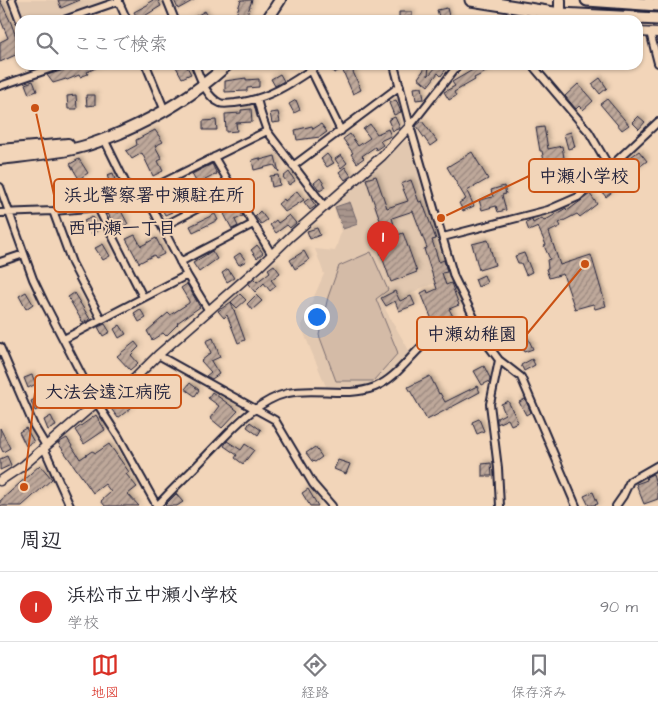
<!DOCTYPE html>
<html lang="ja">
<meta charset="utf-8">
<style>
body{margin:0;font-family:"Architects Daughter","Klee One",sans-serif;background:#f2f2f3;color:#2b2b33}
.you{position:absolute;left:316px;top:316px;width:18px;height:18px;margin:-12px;border:4px solid #fff;border-radius:50%;background:#1a73e8;box-shadow:0 0 0 8px #1a73e833}
.badge{display:grid;place-items:center;width:32px;height:32px;border-radius:50%;background:#d93025;color:#fff;font-size:16px;font-weight:700}
.pin{position:absolute;translate:-50% -41px;filter:drop-shadow(0 1px 2px #0008)}
.pin::after{content:'';position:absolute;top:26px;width:18px;height:15px;background:inherit;clip-path:polygon(0 0,100% 0,50% 100%)}
.list{margin:0;padding:0;list-style:none}
h2{display:flex;justify-content:space-between;align-items:center;height:65px;margin:0;padding:0 20px;font-size:21px}
h2 small{font-size:16px;font-weight:400;color:#7c7c81}
.list li{display:grid;grid-template-columns:32px 1fr auto;gap:15px;align-items:center;box-sizing:border-box;height:70px;padding:0 20px;border-top:1px solid #e1e1e2}
.list b{display:block;font-size:19px;white-space:nowrap}
.list p{margin:0;font-size:16px;white-space:nowrap;color:#7c7c81}
.list em{font-size:16px;font-style:normal;color:#7c7c81}
.icon{flex:none;width:28px;height:28px;fill:none;stroke:currentColor;stroke-width:2;stroke-linecap:round;stroke-linejoin:round}
.map{position:relative;flex:none;width:658px;height:506px;overflow:hidden}
.search{position:absolute;background:#fff;box-shadow:0 1px 4px #0004;left:15px;right:15px;top:15px;height:55px;display:flex;align-items:center;gap:12px;box-sizing:border-box;padding:0 18px;border-radius:15px;color:#7c7c81;font-size:19px}
.sheet{height:135px;background:#fff}
nav{display:flex;justify-content:space-around;align-items:center;box-sizing:border-box;height:70px;border-top:1px solid #e1e1e2;background:#fff;font-size:14px;color:#7c7c81}
nav a{display:grid;justify-items:center;gap:2px}
nav .on{color:#d93025}
.map>svg:first-child{display:block}
.built{fill:#e2c8b0}
.green{fill:#d4bba7;stroke:#7b6e71}
.water{fill:url(#water-rules);stroke:#72676c}
.lines{fill:none;stroke-linecap:round;stroke-linejoin:round}
.stream{stroke:#72676c;stroke-width:2}
.building{fill:url(#building-hatch);stroke:#22223b;filter:url(#shadow)}
.minor-casing{stroke:#22223b;stroke-width:10}
.tertiary-casing{stroke:#22223b;stroke-width:11}
.primary-casing{stroke:#22223b;stroke-width:14}
.trunk-casing{stroke:#22223b;stroke-width:15}
.minor{stroke:#f2d5b9;stroke-width:6}
.tertiary{stroke:#f2d5b9;stroke-width:8}
.primary{stroke:#f2d5b9;stroke-width:10}
.trunk{stroke:#f2d5b9;stroke-width:11}
.labels{text-anchor:middle;stroke-width:4;stroke-linejoin:round;paint-order:stroke}
.neighbourhood-label{font-size:18px;font-weight:bold;fill:#22223b;stroke:#f2d5b9}
.leader{fill:none;stroke:#ca5113;stroke-width:2}
.callout-dot{fill:#ca5113;stroke:#f2d5b9;stroke-width:2}
.callout{fill:#f2d5b9;stroke:#ca5113;stroke-width:2}
.callout-label{font-size:18px;text-anchor:middle;font-weight:bold;fill:#22223b}
</style>
<div class="map">
<svg width="658" height="506" viewBox="0 0 658 506">
<defs>
<pattern id="water-rules" width="6" height="5" patternUnits="userSpaceOnUse" patternTransform="scale(1.25)"><rect width="6" height="5" fill="#a8958c"/><path d="M0 2.5h6" fill="none" stroke="#887974"/></pattern>
<pattern id="building-hatch" width="6" height="6" patternUnits="userSpaceOnUse" patternTransform="scale(1.25)"><rect width="6" height="6" fill="#bea89a"/><path d="M-1 1l2-2M0 6l6-6M5 7l2-2" fill="none" stroke="#9a887f"/></pattern>
<filter id="shadow"><feDropShadow dx="2" dy="-2" stdDeviation="2.5" flood-color="#0004"/></filter>
</defs>
<rect width="100%" height="100%" fill="#f2d5b9"/>
<filter id="ink" filterUnits="userSpaceOnUse"><feTurbulence type="fractalNoise" baseFrequency=".02" numOctaves="2"/><feDisplacementMap in="SourceGraphic" scale="10" xChannelSelector="R" yChannelSelector="G"/><feConvolveMatrix kernelMatrix="1 2 1 2 8 2 1 2 1" color-interpolation-filters="sRGB"/></filter>
<g filter="url(#ink)">
<path class="built" d="M16 0H109L53 20H24Z
M410 140 450 278 421 288 385 309 410 352 398 365 384 377 371 384 352 389H327L301 326 324 274 315 249 335 251 341 232 333 205 404 142Z"/>
<path class="green" d="M371 252 388 290 376 299 398 353 373 381H336L319 335 328 297 339 266Z"/>
<path class="water" d="M350 202 358 224 343 229 335 207Z"/>
<g class="lines">
<path class="stream" d="M156 501 173 485"/>
</g>
<path class="building" d="M0 0 11 23 20 48V53L0 62V42L8 38 0 18Z
M58 0H80L61 8Z
M153 0H158L161 6 138 20 134 12 149 4 148 3Z
M174 0H194L178 9Z
M241 0H252L246 18 236 15Z
M447 8 450 20H440L437 10Z
M205 11 210 20H189Z
M399 12H412V17H407V20H399Z
M84 65H102L87 72 88 74 80 77 79 75 67 80 66 79 53 83 47 75 71 68 72 70Z
M175 65H186L191 74 182 78Z
M329 65H350L361 90 353 94 342 69 334 73Z
M427 65H429L428 76 438 65H441L446 69 441 76 438 73 428 86 418 78Z
M475 65H485L488 71 474 78 475 80 454 92 456 96 449 100 444 92 455 86 452 82 476 68Z
M280 74 284 81 275 86 271 79Z
M246 78V80L259 79V87L247 88V91L225 92V81Z
M600 78 607 88 600 94 592 84Z
M33 81 37 91 29 94 25 84Z
M578 84 593 101 583 110 579 106 576 109 565 96Z
M422 87 424 99 416 100 414 88Z
M76 95 77 109H68L67 96Z
M86 95H95V105L87 106Z
M607 99 629 125 622 130 600 104Z
M296 100 300 110 294 113 289 104Z
M396 100 401 112 394 115 389 103Z
M251 109 252 122 236 123 237 131 226 132 225 114 241 113V110Z
M278 112 280 122 272 123 270 113Z
M638 116 645 122 639 129 632 122Z
M395 117 400 128 393 131 388 120Z
M216 120 217 130H203V121Z
M422 121 437 141 430 146 416 126Z
M321 124 327 132 320 137 297 140 295 130 312 126 313 129Z
M370 124 377 134 388 129 391 136 380 141 383 145 376 150 375 147 362 156 364 158 357 163 351 154 353 153 343 139 350 134 358 146 370 138 363 129Z
M544 127 548 149 562 146 566 170 558 171V168L546 171 542 151H540L536 128Z
M155 130 163 142 155 146 162 159 158 161 163 171 153 176 142 153 132 159 126 151 137 145 136 140Z
M571 132 575 147 568 149 564 134Z
M639 151 647 161 619 182 623 188 618 192 616 189 606 197 598 187 621 171 617 167Z
M472 152 488 179 467 191 474 206 463 211 459 203 466 199 447 167Z
M327 154 334 163 327 167 321 159Z
M341 155 347 163 341 168 335 159Z
M275 156 279 172 274 165 254 170 252 160 260 158V160Z
M79 159 88 173 79 179 70 164Z
M212 164 217 174 205 180 208 187 201 191 192 174Z
M345 167 351 176 345 180 339 172Z
M289 172 295 181 289 185 283 177Z
M113 173 117 187 111 188 107 175Z
M278 175 280 185 272 187 270 176Z
M376 176 387 208 408 201 401 184 411 180 419 202 422 201 436 239 432 240 439 262 444 260 447 272 442 273 446 285 451 283 459 305 449 309 455 320 443 326 439 318 433 322 421 293 427 290 428 293 437 289 424 249 427 248 413 211 392 218 394 225 383 229 366 179Z
M320 178 326 187 320 191 314 183Z
M504 186 506 194 502 195 506 210 498 212 496 206 482 210 479 200 493 197 491 190Z
M161 189 172 212 165 215 154 193Z
M297 191 304 200 285 212 278 204 284 199 285 201Z
M590 194 597 204 580 217 577 214 559 223 561 226 549 232 560 265 591 255 606 306 595 309 593 304 575 309 563 274 549 278 546 269 548 268 547 260 550 259 544 246 546 245 538 227 529 231 526 223 532 220 533 223 542 218 544 221 566 208 567 211Z
M232 196 243 216 235 220 238 226 232 229 224 214 231 211 226 199Z
M310 198 316 206 310 210 304 202Z
M115 208 118 213 121 211 128 224 117 230 106 210Z
M260 211 267 220 261 224 255 216Z
M215 214 218 220 193 232 190 226Z
M289 215 296 223 290 228 287 225 276 233 270 225 276 220 278 223Z
M92 217 99 230 92 234 84 221Z
M317 228 320 235 310 239 307 231Z
M403 233 417 272 391 282 377 243Z
M135 235 141 246 156 238 164 254 156 258 154 255 139 263 126 239Z
M488 240 495 265 479 270 472 244Z
M103 244 110 256 103 260 95 248Z
M257 245 263 253 257 258 251 250Z
M212 251 217 259 199 272 193 263Z
M304 251 309 260 295 269 290 260Z
M240 253 246 261 239 265 234 257Z
M524 253 532 272 526 275 521 263H518L515 256Z
M274 265 280 273 271 280 276 286 270 291 264 283 255 292 248 284 254 279 257 282 270 272 268 269Z
M228 269 234 278 227 282 222 273Z
M484 275 487 283 478 287 475 279Z
M187 284 200 307 177 323 178 324 166 336 163 333 152 340 147 331 168 313 170 315 189 303V301L181 288Z
M395 291 400 301 411 296 415 305 399 311 395 301 386 306 381 298Z
M26 292 33 304 26 309 19 296Z
M74 293 90 319 83 323 68 297Z
M240 294 246 300 237 308 231 302Z
M256 295 262 301 252 310 247 304Z
M231 302 245 340 238 343 227 315 224 318 218 311Z
M140 309 146 318 139 322 134 313Z
M105 324 110 332 103 336 98 327Z
M120 325 126 334 119 338 114 329Z
M213 338 220 357 211 361 219 374 212 379 206 376 211 372 201 361 211 353 206 341Z
M528 338 533 349 524 352 519 341Z
M135 342 139 347 131 355 138 363 130 370 117 356Z
M532 359 535 365 524 371 521 365Z
M484 366 490 378V381L482 385 474 371Z
M32 375 36 384 28 388 24 378Z
M430 376 439 394 440 393 445 402 477 386 480 392 427 420 408 387Z
M190 383 199 390 195 396 185 389Z
M49 388 54 397 42 404 43 407 35 411 31 401 43 395 41 392Z
M131 389 132 391 124 396 131 408 118 418 109 406 106 408 104 405Z
M212 392 238 411 222 428 210 418 219 406 208 398Z
M525 399 531 412 526 415 519 402Z
M508 401 518 422 511 425 508 419 497 424V418L505 414 501 404Z
M96 415 105 430 84 444 75 430Z
M51 416 56 426 48 430 44 420Z
M479 419 484 431 477 434 472 422Z
M250 422 261 430 258 435 247 427Z
M0 428 10 448 3 452 0 446Z
M26 428 34 442 26 446 19 432Z
M67 438 80 459 92 451 96 453 109 444 129 472 126 474 137 487 128 494 139 506H105L101 501 111 492 105 484 93 493 58 443Z
M227 441 241 450 245 444 254 450 243 464 235 458 237 455 224 446Z
M315 447 322 457 315 462 312 461 306 453Z
M7 456 11 465 0 470V459Z
M338 460 350 464 346 474 334 469Z
M491 463 492 476H482V464Z
M40 465 52 479 22 506H0V501Z
M653 474 658 490V499L644 504 636 484 647 480 646 477Z
M308 489 318 506H310L302 493Z
M593 492 598 504 589 506 584 496Z
M176 494 183 502 177 506H166L165 505Z"/>
<g class="lines">
<defs>
<path id="minor" d="M12 0 20 21
M118 0 127 20
M167 0 175 20
M64 20 119 1
M650 32 658 63
M146 65 165 111
M195 65C200 77 206 97 220 103 224 105 231 103 235 103 267 100 292 83 318 65
M394 65 410 126 454 277 487 344 499 360 521 377 576 506
M532 65 589 132 610 168
M311 70 341 131
M0 86 61 65
M257 99 261 114 267 131 325 207
M410 126 458 65
M104 139 132 196
M214 157 272 255
M293 166 400 86
M0 187 33 279 44 302 93 397 118 436 157 506
M144 192 187 275 209 311
M97 206 143 297
M53 211 72 263 101 319
M0 213 53 211 88 208 113 203 144 192 267 131
M162 227 233 190
M443 237 548 210 578 197 658 122
M0 262 24 254
M180 262 253 224
M64 339 187 275
M0 347 34 426 46 446
M158 355 275 420 313 484 332 506
M499 360 490 404 498 468 500 506
M44 448 70 506
M157 506C172 489 189 474 205 457 228 434 254 401 288 393 317 387 346 398 375 387 395 379 408 359 423 345 437 332 456 325 473 317
M616 506 623 496 630 481 658 465"/>
<path id="tertiary" d="M638 32 658 33
M0 481 24 465 97 402 131 382 158 355 260 266 291 236 382 156 410 126"/>
<path id="primary" d="M560 14V0
M267 20 280 0
M0 150 68 144
M0 159C24 156 49 154 73 149 89 146 105 139 120 133 161 115 194 95 227 65"/>
<path id="trunk" d="M471 0 560 14 658 19
M587 0 658 5"/>
</defs>
<use href="#minor" class="minor-casing"/>
<use href="#tertiary" class="tertiary-casing"/>
<use href="#primary" class="primary-casing"/>
<use href="#trunk" class="trunk-casing"/>
<use href="#minor" class="minor"/>
<use href="#tertiary" class="tertiary"/>
<use href="#primary" class="primary"/>
<use href="#trunk" class="trunk"/>
</g>
</g>
<g class="labels">
<g class="neighbourhood-label">
<text x="122" y="234">西中瀬一丁目</text>
</g>
</g>
<path class="leader" d="M441 218L529 176M35 108L54 195M585 264L527 334M24 487L35 392"/>
<g class="callout-dot">
<circle cx="441" cy="218" r="5"/>
<circle cx="35" cy="108" r="5"/>
<circle cx="585" cy="264" r="5"/>
<circle cx="24" cy="487" r="5"/>
</g>
<g class="callout">
<rect x="529" y="159" width="110" height="33" rx="5"/>
<rect x="54" y="179" width="200" height="33" rx="5"/>
<rect x="417" y="317" width="110" height="33" rx="5"/>
<rect x="35" y="375" width="146" height="33" rx="5"/>
</g>
<g class="callout-label">
<text x="584" y="182">中瀬小学校</text>
<text x="154" y="201">浜北警察署中瀬駐在所</text>
<text x="472" y="340">中瀬幼稚園</text>
<text x="108" y="398">大法会遠江病院</text>
</g>
</svg>
<div class="you"></div>
<div class="pin badge" style="left:383px;top:262px">1</div>
<div class="search"><svg class="icon" aria-label="search" viewBox="0 0 24 24"><circle cx="10" cy="10" r="6"/><path d="M15 15l6 6"/></svg>ここで検索</div>
</div>
<section class="sheet">
<h2>周辺<small></small></h2>
<ul class="list">
<li><span class="badge">1</span><div><b>浜松市立中瀬小学校</b><p>学校</p></div><em>90 m</em></li>
</ul>
</section>
<nav>
<a class="on"><svg class="icon" aria-label="map" viewBox="0 0 24 24"><path d="M3 6l6-2 6 2 6-2v14l-6 2-6-2-6 2zM9 4v14M15 6v14"/></svg>地図</a>
<a><svg class="icon" aria-label="directions" viewBox="0 0 24 24"><path d="M12 3l9 9-9 9-9-9zM9 14v-3h6M13 9l2 2-2 2"/></svg>経路</a>
<a><svg class="icon" aria-label="saved" viewBox="0 0 24 24"><path d="M7 4h10v16l-5-4-5 4z"/></svg>保存済み</a>
</nav>
